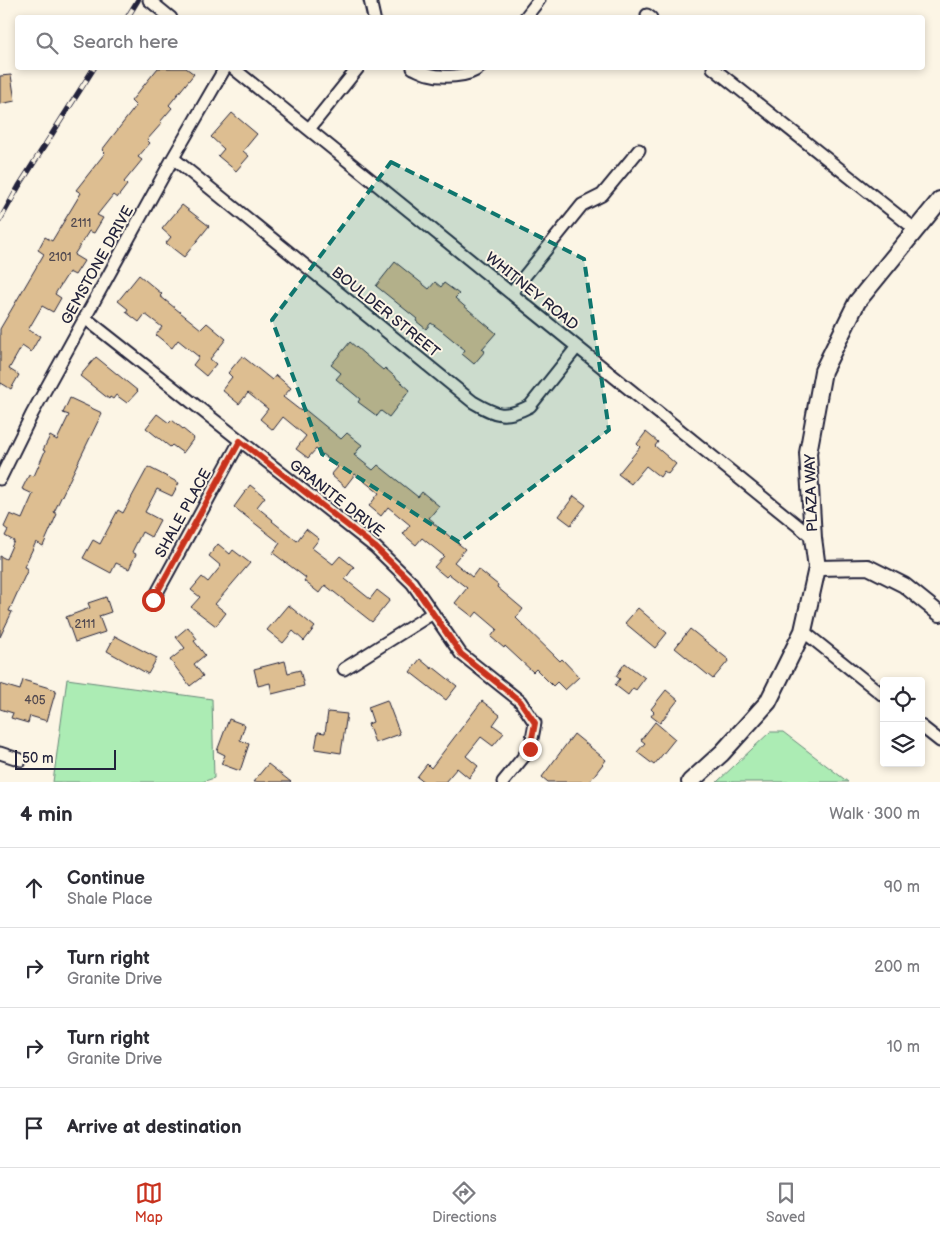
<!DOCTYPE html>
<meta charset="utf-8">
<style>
body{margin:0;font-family:"Balsamiq Sans",sans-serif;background:#f2f2f3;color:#2b2b33}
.controls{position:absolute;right:15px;bottom:15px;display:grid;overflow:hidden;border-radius:5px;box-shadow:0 2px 8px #0003}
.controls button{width:45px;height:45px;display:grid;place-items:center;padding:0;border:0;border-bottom:1px solid #e1e1e2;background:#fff;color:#2b2b33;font:25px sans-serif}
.scale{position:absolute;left:15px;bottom:12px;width:101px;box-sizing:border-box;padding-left:5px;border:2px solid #22223b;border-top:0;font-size:14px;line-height:18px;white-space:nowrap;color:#22223b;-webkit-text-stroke:4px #fcf5e5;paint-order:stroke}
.stop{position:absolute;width:15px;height:15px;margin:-11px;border:4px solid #c8321e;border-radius:50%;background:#fff}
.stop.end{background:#c8321e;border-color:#fff;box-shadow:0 1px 5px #0008}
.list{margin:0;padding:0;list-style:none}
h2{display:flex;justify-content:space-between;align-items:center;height:65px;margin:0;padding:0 20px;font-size:21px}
h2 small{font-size:16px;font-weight:400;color:#7c7c81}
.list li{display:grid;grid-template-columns:32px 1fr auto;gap:15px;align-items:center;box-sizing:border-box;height:80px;padding:0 20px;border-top:1px solid #e1e1e2}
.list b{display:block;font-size:19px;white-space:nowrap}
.list p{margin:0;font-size:16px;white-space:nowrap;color:#7c7c81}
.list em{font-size:16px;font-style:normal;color:#7c7c81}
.icon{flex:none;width:28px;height:28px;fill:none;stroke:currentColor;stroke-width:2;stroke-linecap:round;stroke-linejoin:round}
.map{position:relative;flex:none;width:940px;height:782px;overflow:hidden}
.search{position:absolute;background:#fff;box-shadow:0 2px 8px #0003;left:15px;right:15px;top:15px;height:55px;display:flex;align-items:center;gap:12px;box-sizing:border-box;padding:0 18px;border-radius:5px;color:#7c7c81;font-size:19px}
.sheet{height:385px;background:#fff}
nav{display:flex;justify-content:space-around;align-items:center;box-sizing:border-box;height:70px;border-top:1px solid #e1e1e2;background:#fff;font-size:14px;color:#7c7c81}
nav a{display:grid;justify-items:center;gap:2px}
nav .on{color:#c8321e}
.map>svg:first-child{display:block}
.green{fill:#acecb4;stroke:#678778}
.building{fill:#ddbe91;stroke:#22223b}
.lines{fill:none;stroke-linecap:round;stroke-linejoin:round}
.minor-casing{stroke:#22223b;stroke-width:15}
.tertiary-casing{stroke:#22223b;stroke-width:18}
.secondary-casing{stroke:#22223b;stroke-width:20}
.minor{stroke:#fcf5e5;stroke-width:11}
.tertiary{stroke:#fcf5e5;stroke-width:14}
.secondary{stroke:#fcf5e5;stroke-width:16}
.rail-casing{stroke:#22223b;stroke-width:5.5}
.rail{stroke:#fcf5e5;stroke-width:4;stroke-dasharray:11;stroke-linecap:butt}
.route{stroke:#c8321e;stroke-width:6}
.marked{fill:#0f766e;fill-opacity:0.2;stroke:#0f766e;stroke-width:4;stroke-dasharray:10 6;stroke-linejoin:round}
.labels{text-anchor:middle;stroke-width:4;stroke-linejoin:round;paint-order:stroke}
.number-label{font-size:12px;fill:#514950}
.street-label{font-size:15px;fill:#22223b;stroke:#fcf5e5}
</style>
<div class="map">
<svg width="940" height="782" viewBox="0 0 940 782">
<rect width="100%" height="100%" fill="#fcf5e5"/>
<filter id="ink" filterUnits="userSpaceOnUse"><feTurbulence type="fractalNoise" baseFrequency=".02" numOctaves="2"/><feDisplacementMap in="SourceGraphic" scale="10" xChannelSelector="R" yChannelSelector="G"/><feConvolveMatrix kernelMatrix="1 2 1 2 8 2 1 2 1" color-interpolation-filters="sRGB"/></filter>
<g filter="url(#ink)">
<path class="green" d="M67 679 212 699 214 778 202 782H53Z
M770 732H783L848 782H717Z"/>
<path class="building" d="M158 68H186L194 74 169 105 172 108 160 122 162 123 147 140 150 143 138 157 142 160 124 182 127 185 117 198 113 195 97 215 103 218 94 233 89 231 74 255 84 261 75 275 69 272 55 294 61 298 53 312 42 306 28 330 40 336 31 352 22 346 9 369 19 375 11 389 1 383 0 386V329L44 254 38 250 45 237 52 241 81 193 76 190 105 153 102 150 136 106 131 101Z
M11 75 15 101 0 104V76Z
M232 113 257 134 243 151 249 156 236 171 218 156 224 149 211 137Z
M182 205 209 226 184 257 166 243 171 237 162 229Z
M395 262 429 289 435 282 441 287 444 283 459 294 455 298 463 305 496 333 482 349 485 351 474 364 462 354 465 350 442 331 431 323 426 329 416 321 417 319 376 286Z
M139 275 162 294 160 296 201 329 207 323 226 339 210 359 216 364 206 376 193 365 199 357 178 340 172 348 156 335 162 327 145 314 139 322 126 312 128 309 118 301Z
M350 342 383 370 385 368 410 390 389 417 381 411 377 416 358 402 360 399 336 379 341 373 331 365Z
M242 356 272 380 276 375 291 388 283 397 301 411 303 408 341 439 347 433 362 445 354 455 373 470 378 465 418 497 422 492 439 506 429 518 434 522 433 523 465 549 454 562 472 577 478 569 498 585 497 587 523 609 516 618 560 661 562 659 579 677 565 690 557 682 553 686 536 669 533 672 505 646 504 648 491 637 497 629 477 612 473 617 455 603 467 588 449 574 446 577 434 567 444 556 422 538 416 545 403 534 410 525 388 507 381 516 369 506 379 493 355 474 345 487 331 475 338 467 316 449 308 458 296 449 306 436 283 417 273 430 260 419 268 409 248 393 239 404 222 390 232 377 228 373Z
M96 357 138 391 127 403 116 395 113 399 110 397 109 399 80 376Z
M70 398 102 413 54 512 57 514 43 546 36 542 24 567 28 569 9 611 12 612 0 637V556L6 559 14 541 5 536 8 530 4 527 10 514 22 519 33 494 22 489 29 475 34 476 45 451 43 450 50 436 57 440 69 415 63 413Z
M157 414 169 423 172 420 194 438 183 453 172 445 170 447 146 428Z
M646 432 658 442 655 446 676 464 668 474 664 471 660 477 646 466 631 484 618 474 640 447 637 444Z
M148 467 179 483 172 496 157 489 145 512 160 520 151 537 142 532 132 552 136 554 129 569 116 563 111 573 83 558 93 540 100 544 118 510 123 513Z
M250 485 265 497 257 507 273 520 272 521 297 541 306 529 319 539 312 548 333 564 340 556 354 567 345 579 370 599 377 590 390 600 372 622 325 585 319 593 304 581 306 578 273 553 280 543 234 507Z
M574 496 586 505 571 525 559 516Z
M218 544 230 554 233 550 250 563 215 604 226 613 216 626 191 607 200 597 191 590 202 577 208 582 221 566 209 556Z
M106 597 111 612 99 616 105 632 75 642 66 617 90 608 88 603Z
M288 605 315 627 304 641 293 631 283 643 267 630Z
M638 608 667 633 655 648 625 623Z
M188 627 197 639 194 641 205 655 194 664 203 676 190 686 170 660 185 648 176 637Z
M690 629 729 660 713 679 675 648Z
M115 636 157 658 148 674 107 651Z
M420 659 432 669 433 667 457 686 446 700 410 672Z
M285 661 288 673 300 670 304 686 272 694 270 683 258 686 254 669Z
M625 663 645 678 636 690 633 688 628 695 615 685 620 679 616 676Z
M23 680 56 690 47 721 30 716 28 723 11 718 13 713 0 709V684L20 690Z
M666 690 678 700 660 723 651 716 654 712 651 709Z
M387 700 400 734 375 743 368 724 373 722 368 707Z
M482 701 500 715 493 725 504 733 493 746 481 737 466 756 478 766 469 778 457 768 445 782H424L417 777 427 764 431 768Z
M328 712 347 714 341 753 315 749 318 732 325 733Z
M229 719 245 725 240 740 249 744 240 771 221 764 225 755 217 751Z
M655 722 675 739 654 765 637 752 645 743 641 740Z
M574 734 606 760 589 782H548L542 777Z
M268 764 291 782H253Z"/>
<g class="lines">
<defs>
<path id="minor" d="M149 0 171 18
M370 0 374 18
M647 15 651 18
M525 18 539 0
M233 68 813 538
M413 68C418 70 423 73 428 74 442 78 469 77 479 68
M713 68 916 230
M309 129 358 68
M173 158 473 402C497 416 505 419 530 406L577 347
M511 293 582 205 602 195 639 150
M85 318 375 547 412 583 461 654 520 701 535 723 530 749 503 782
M0 479 32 414 173 158 225 68
M153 600 240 441
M803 631 884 696
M344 669 433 613
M921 726 940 741
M0 753 21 760"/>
<path id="tertiary" d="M817 568 868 567 904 585 940 614"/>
<path id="secondary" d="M690 782 722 753 768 702 803 631 817 568 813 538 808 453 823 371 857 302 940 200"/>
</defs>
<use href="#minor" class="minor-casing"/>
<use href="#tertiary" class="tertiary-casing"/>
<use href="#secondary" class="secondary-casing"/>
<use href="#minor" class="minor"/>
<use href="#tertiary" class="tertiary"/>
<use href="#secondary" class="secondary"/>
<defs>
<path id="rail" d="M127 18 138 0
M0 220 19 186 94 68"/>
</defs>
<use href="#rail" class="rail-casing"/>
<use href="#rail" class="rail"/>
</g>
</g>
<g class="lines" filter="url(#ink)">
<path class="route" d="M153 600 240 441 375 547 412 583 461 654 520 701 535 723 530 749"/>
</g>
<path class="marked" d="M391 162 584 259 609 430 459 542 322 454 272 320Z"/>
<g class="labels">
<g class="number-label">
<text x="81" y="227">2111</text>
<text x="60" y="261">2101</text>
<text x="85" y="628">2111</text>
<text x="35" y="704">405</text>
</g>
<g class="street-label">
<text transform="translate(97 265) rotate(-61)" y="5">GEMSTONE DRIVE</text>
<text transform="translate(532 291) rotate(39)" y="5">WHITNEY ROAD</text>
<text transform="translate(386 312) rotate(39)" y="5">BOULDER STREET</text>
<text transform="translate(811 493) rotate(-92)" y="5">PLAZA WAY</text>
<text transform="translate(337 498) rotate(38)" y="5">GRANITE DRIVE</text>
<text transform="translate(183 513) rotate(-61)" y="5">SHALE PLACE</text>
</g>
</g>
</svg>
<div class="controls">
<button><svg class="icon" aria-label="locate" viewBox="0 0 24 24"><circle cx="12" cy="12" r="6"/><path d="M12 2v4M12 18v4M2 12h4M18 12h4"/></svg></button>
<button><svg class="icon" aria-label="layers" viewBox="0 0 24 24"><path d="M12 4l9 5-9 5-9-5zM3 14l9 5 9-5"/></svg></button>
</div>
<div class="scale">50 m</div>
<div class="stop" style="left:153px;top:600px"></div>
<div class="stop end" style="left:530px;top:749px"></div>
<div class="search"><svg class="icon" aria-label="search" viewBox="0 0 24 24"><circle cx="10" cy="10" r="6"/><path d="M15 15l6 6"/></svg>Search here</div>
</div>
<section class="sheet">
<h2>4 min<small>Walk · 300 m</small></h2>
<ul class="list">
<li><svg class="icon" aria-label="ahead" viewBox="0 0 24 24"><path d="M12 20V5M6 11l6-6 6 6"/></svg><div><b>Continue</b><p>Shale Place</p></div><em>90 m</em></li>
<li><svg class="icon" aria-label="right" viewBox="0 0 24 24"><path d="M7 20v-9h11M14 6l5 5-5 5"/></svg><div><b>Turn right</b><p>Granite Drive</p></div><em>200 m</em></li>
<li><svg class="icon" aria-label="right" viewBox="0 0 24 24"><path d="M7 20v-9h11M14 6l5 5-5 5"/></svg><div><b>Turn right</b><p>Granite Drive</p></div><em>10 m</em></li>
<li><svg class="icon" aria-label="arrive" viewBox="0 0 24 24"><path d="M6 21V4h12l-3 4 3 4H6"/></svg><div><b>Arrive at destination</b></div></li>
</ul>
</section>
<nav>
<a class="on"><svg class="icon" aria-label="map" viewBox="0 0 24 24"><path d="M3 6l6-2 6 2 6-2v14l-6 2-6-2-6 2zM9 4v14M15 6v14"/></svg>Map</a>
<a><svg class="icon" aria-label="directions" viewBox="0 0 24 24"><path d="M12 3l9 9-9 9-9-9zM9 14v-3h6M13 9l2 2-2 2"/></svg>Directions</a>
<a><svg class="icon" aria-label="saved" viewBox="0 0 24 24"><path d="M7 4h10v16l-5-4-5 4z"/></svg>Saved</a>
</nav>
